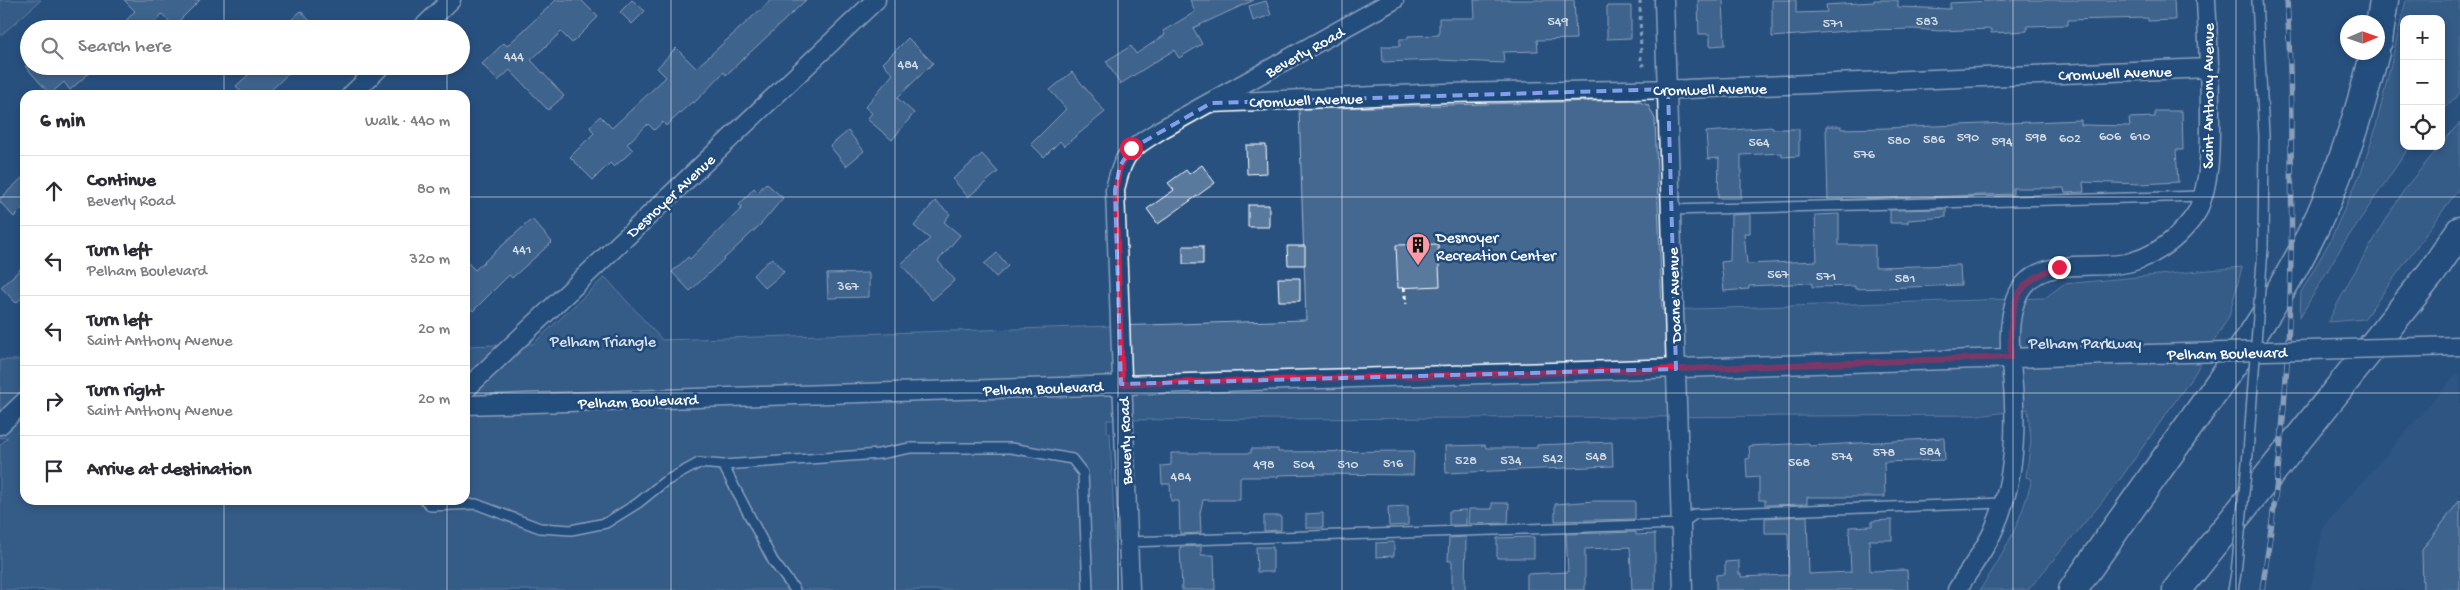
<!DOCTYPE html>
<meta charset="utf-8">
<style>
body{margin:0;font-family:"Gochi Hand",sans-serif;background:#f7f7f7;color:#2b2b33}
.controls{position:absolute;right:15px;top:15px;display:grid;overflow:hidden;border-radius:10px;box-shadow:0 2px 8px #0003}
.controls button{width:45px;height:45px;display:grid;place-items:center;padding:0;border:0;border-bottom:1px solid #e1e1e2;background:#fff;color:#2b2b33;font:25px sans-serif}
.compass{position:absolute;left:2340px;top:15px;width:45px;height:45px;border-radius:50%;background:#fff;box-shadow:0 2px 8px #0003;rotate:88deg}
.stop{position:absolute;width:15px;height:15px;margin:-11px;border:4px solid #e11d48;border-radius:50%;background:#fff}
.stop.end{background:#e11d48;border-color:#fff;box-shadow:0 1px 5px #0008}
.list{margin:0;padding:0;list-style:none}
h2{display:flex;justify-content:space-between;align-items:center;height:65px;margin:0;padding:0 20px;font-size:21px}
h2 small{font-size:16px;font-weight:400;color:#7c7c81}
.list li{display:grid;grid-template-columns:32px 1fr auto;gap:15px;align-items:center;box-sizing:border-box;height:70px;padding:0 20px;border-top:1px solid #e1e1e2}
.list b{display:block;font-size:19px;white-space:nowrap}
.list p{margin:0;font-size:16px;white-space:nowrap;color:#7c7c81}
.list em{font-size:16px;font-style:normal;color:#7c7c81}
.icon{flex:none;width:28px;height:28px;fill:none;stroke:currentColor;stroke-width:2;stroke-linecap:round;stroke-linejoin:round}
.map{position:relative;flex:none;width:2460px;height:590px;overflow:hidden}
.search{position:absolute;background:#fff;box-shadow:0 2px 8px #0003;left:20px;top:20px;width:450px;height:55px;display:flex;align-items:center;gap:12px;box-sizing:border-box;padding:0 18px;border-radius:28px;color:#7c7c81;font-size:19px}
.panel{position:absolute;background:#fff;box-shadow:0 2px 8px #0003;left:20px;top:90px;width:450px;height:415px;border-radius:15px}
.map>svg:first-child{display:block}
.built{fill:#375d88}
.green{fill:#446890;stroke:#a2b4c8}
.building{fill:#5a7a9d;stroke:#fff}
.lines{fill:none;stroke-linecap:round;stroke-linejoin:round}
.service-casing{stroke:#fff;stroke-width:12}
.minor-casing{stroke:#fff;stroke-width:21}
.motorway-casing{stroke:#fff;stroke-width:31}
.path{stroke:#fff;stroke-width:3;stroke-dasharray:4 4;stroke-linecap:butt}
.service{stroke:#1f4a7a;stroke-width:9}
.minor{stroke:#1f4a7a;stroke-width:18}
.motorway{stroke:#1f4a7a;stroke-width:28}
.rail-casing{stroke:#fff;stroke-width:5.5}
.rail{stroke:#1f4a7a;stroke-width:4;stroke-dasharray:11;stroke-linecap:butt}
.service-bridge-casing{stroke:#fff;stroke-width:12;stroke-linecap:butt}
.minor-bridge-casing{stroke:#fff;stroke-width:21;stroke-linecap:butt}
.service-bridge{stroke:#1f4a7a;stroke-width:9}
.minor-bridge{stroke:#1f4a7a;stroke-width:18}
.route{stroke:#e11d48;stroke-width:6}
.marked{fill:none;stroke:#839eea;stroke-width:4;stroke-dasharray:10 6;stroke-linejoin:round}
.grid{fill:none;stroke:#fff;stroke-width:1;stroke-opacity:0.55}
.labels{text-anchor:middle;stroke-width:5;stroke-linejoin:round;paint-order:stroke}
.number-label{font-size:14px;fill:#d6dee6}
.street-label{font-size:16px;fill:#fff;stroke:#1f4a7a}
.poi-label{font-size:16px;fill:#fff;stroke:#1f4a7a;text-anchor:start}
.park-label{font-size:16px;fill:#dae1e9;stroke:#1f4a7a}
</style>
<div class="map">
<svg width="2460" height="590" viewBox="0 0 2460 590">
<rect width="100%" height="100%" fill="#28517f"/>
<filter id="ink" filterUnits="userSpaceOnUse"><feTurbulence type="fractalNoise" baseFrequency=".02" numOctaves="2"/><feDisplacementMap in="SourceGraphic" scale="10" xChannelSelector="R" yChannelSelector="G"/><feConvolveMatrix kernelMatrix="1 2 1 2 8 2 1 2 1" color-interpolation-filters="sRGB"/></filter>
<g filter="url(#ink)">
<path class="built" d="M2455 376H2460V590H2310L2324 526Z"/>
<path class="green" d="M0 0H41L0 36Z
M2406 0H2460V93L2441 111V19H2404V146H2410L2342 246 2300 317 2301 292 2329 243 2344 210 2362 170 2375 131Z
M1633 100 1648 105 1655 119 1662 310 2045 298 2064 284 2242 267 2229 316 2193 376 2113 489 2028 590H1980C2006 550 2020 525 2032 479L2026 477 2031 441 2028 409 1985 415 1107 420V432L1110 433 1117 590H0V445L8 437 0 438V360H25V500H465V346L533 344 605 277 662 340 1306 320 1299 109Z
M2460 122V186L2455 194 2364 319 2328 322 2351 278 2406 187Z"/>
<path class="building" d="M124 0H200L174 26 162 14 148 29H118L135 11Z
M556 0H581L598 17 572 43 561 32 531 60 564 96 548 110 510 70 498 81 482 64 504 43 507 46Z
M632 0 645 11 632 24 620 12Z
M771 0H806L726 75 724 72 694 103 692 102 666 126 663 122 654 130 648 124 627 144 633 150 614 167 610 163 593 180 570 157 594 133 590 127 600 116 612 128 666 77 657 68 676 48 696 68Z
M1190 0H1254L1193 28 1202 44 1179 58 1174 50 1120 84 1106 61 1131 46 1136 54 1165 35 1163 31 1195 12Z
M1474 0H1574L1576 39 1537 40 1538 51 1503 52 1504 63 1439 60 1383 62 1382 46H1400V39H1408V36L1439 35V18H1475Z
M1698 0H1723L1725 45 1710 46V34H1699Z
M1772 0H1796V13L1827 12 1826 5 1874 2V0H1898V7L1950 9V3L2012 0H2174L2175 20 2148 21V18L2068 20V25L2027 26V31L1991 33V29L1940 31 1914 29 1859 30 1772 37Z
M1266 1 1271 15 1253 21 1249 6Z
M1607 6H1631V38L1607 39Z
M301 11 317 29H281Z
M908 38 933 63 897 98 914 113 892 140 867 119 872 113 865 107 893 74 883 63Z
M25 66H97L70 90 64 82 50 94Z
M258 66H296L266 95H244L236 86Z
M1072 72 1105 112 1064 146 1060 141 1044 157 1031 144 1066 109 1050 90Z
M2155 111H2182L2183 150H2176L2178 182 2141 184 2083 182 2084 192 2065 193 2064 188H2013V194L1828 200 1826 126H1841V129L1887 128 2081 120V125L2130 126 2129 118 2155 117Z
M1772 127V129H1799V156L1782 157V153L1741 155V198H1718L1719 158 1708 159 1706 132Z
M848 131 864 151 846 166 830 146Z
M1246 145H1266L1267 173 1247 174Z
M982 154 998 172 968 197 953 179Z
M1202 165 1215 183 1158 224 1147 209 1174 190 1168 183 1186 170 1189 174Z
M25 175V206L14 217 0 202V199Z
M766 183 783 198 761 224 690 291 672 272 688 257 690 259 743 207 739 205 754 188 758 192Z
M935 201 950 214 944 222 960 235 938 261 955 280 932 300 901 264 930 239 914 226Z
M1248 205H1269V227H1248Z
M1946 209V217L1908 220V223H1890V210Z
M1750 214V233H1744L1747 264 1817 261 1815 215 1839 214V245H1875V267L1960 265 1961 285 1855 289V286L1812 287V283L1749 286V289L1724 291 1721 262 1730 261 1731 215Z
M532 219 552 242 512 278 509 275 473 311 465 303V260L475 270Z
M1438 244 1440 286 1398 288 1396 245Z
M1183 246H1203V264H1183Z
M1287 246H1305V265H1288Z
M997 253 1008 266 996 277 984 264Z
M772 258 784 272 765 288 753 275Z
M25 265V295L16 303 1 287Z
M869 273V297L828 298 827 274Z
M1278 278H1300V301H1279Z
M1944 438 1945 460 1884 462 1885 497H1807V504L1765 505V500H1759V477L1747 478 1746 459 1750 458 1749 446 1809 443V446Z
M1612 442 1613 466 1446 473 1445 446 1485 445 1486 448H1537V445Z
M1251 449H1278V452L1414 451 1413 475 1318 474 1278 475V477H1240V500H1203L1200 513 1201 533 1180 534 1179 501H1171L1170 484H1162L1161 466 1171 465V453H1251Z
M2460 500V590H2423L2422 550Z
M1595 501H1635V519L1555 521V504Z
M1492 503H1509L1508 523 1468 524 1469 509H1492Z
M1408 506V525L1389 526 1388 507Z
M1466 510V525H1449V511Z
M1323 513V528H1306V514Z
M1264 516H1281V530L1264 531Z
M1807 516 1809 574 1851 572 1849 527 1872 526V521L1892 520V540H1869L1870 571 1907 570 1908 590H1716V575L1725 574V562L1739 561V574H1741V577L1789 575 1788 533H1765V518Z
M1636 532V535L1655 534V590H1632L1630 547 1585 549V590H1527V574L1568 572 1566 534Z
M1466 537 1465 590H1452V561H1448L1449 538Z
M1534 537V558H1497V538Z
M1394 542V556L1376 557V543Z
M1201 546V555H1214L1215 590H1182L1180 547Z
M1256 547H1273V572H1257Z"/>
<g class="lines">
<defs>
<path id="service" d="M2257 0 2264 136 2263 248
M1670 210 2203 196
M723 465 773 561 795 590
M425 500 431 506 476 504 540 528 571 530 606 523 638 503 664 482 699 463 723 465 879 454 910 448H1011L1072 459 1083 473 1088 590
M1128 542 1681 524 1695 514 2003 503
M2233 590 2236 573"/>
<path id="minor" d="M1664 0 1683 590
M421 29 451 0
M351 95 381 66
M1211 103 1446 93 1686 89 2210 68
M465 390 876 0
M465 405 2110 355
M0 425 25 401
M1130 590 1115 190C1123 152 1130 149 1162 129L1394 0
M1957 590C1969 570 1985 550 1994 529 2012 489 2016 447 2014 403 2013 369 2004 332 2016 299 2033 252 2095 272 2131 262 2149 257 2164 248 2177 236 2185 228 2193 220 2198 210 2211 179 2210 146 2210 113 2210 75 2208 38 2206 0"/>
<path id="motorway" d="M2378 41 2384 0
M2073 590C2111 535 2150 481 2189 426 2233 365 2277 303 2311 235 2340 177 2359 115 2375 52
M2177 590 2432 272 2460 231"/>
</defs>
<use href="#service" class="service-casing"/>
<use href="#minor" class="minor-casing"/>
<use href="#motorway" class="motorway-casing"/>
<path class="path" d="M1640 0 1641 63 1644 66
M1404 287 1406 304
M18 432 25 431"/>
<use href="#service" class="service"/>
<use href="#minor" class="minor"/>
<use href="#motorway" class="motorway"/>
<defs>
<path id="rail" d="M2262 590C2286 444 2294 296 2291 148 2291 98 2290 49 2287 0"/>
</defs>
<use href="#rail" class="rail-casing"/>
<use href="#rail" class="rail"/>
<defs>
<path id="service-bridge" d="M2236 573 2248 453 2263 248"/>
<path id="minor-bridge" d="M2110 355 2460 346"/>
</defs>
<use href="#service-bridge" class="service-bridge-casing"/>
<use href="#minor-bridge" class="minor-bridge-casing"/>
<use href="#service-bridge" class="service-bridge"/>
<use href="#minor-bridge" class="minor-bridge"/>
</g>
</g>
<g class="lines" filter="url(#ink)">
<path class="route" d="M1131 148 1120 166 1115 190 1122 384 1654 370 2011 357C2010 311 2009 282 2059 267"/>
</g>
<path d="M0 0H2460V590H0ZM1668 89 1676 369 1121 384 1115 190 1120 166 1131 149 1211 103Z" fill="#28517f" fill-opacity=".55" fill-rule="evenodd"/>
<path class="marked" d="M1668 89 1676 369 1121 384 1115 190 1120 166 1131 149 1211 103Z"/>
<path class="grid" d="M224 0V29M447 0V29M671 0V590M895 0V590M1118 0V590M1342 0V590M1565 0V590M1789 0V590M2013 0V590M2236 0V590M224 66V95M447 66V95M0 197H25M465 197H2460M0 393H25M465 393H2460M224 500V590M447 500V590"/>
<defs>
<symbol id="building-pin" viewBox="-11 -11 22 30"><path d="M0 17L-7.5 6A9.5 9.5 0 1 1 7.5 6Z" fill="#ff9aa2" stroke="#1f4a7a"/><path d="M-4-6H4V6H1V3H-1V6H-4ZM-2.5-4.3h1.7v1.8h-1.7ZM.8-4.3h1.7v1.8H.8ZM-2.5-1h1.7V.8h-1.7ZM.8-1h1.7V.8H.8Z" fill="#111"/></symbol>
</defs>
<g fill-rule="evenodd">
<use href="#building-pin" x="1404" y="231" width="28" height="38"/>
</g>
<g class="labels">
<g class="number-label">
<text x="1558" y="25">549</text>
<text x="1927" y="25">583</text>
<text x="1833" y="27">571</text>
<text x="514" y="60">444</text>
<text x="908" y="68">484</text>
<text x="2110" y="140">606</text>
<text x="2140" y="140">610</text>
<text x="1968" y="141">590</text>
<text x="2036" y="141">598</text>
<text x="2070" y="142">602</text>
<text x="1934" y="143">586</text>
<text x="1899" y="144">580</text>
<text x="2002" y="145">594</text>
<text x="1759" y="146">564</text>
<text x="1864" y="158">576</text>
<text x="522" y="253">441</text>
<text x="1778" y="278">567</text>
<text x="1826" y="280">571</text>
<text x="1905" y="282">581</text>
<text x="848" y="290">367</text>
<text x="1930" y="455">584</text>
<text x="1884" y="456">578</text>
<text x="1596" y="460">548</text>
<text x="1842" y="460">574</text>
<text x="1553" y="462">542</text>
<text x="1466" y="464">528</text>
<text x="1511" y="464">534</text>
<text x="1799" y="466">568</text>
<text x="1393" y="467">516</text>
<text x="1264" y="468">498</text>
<text x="1304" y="468">504</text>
<text x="1348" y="468">510</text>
<text x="1181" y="480">484</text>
</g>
<g class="street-label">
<text transform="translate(1304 51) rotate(-29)" y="6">Beverly Road</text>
<text transform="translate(2115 72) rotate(-2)" y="6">Cromwell Avenue</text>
<text transform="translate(1710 88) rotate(-1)" y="6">Cromwell Avenue</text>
<text transform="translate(2207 96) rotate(-90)" y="6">Saint Anthony Avenue</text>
<text transform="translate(1306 99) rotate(-2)" y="6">Cromwell Avenue</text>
<text transform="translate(670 195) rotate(-43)" y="6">Desnoyer Avenue</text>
<text transform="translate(1673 295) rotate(-92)" y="6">Doane Avenue</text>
<text transform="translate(2227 352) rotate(-1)" y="6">Pelham Boulevard</text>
<text transform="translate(1043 387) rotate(-2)" y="6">Pelham Boulevard</text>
<text transform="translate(638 400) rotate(-2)" y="6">Pelham Boulevard</text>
<text transform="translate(1124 441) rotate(-92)" y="6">Beverly Road</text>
</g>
<g class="poi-label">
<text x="1436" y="242">Desnoyer<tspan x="1436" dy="18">Recreation Center</tspan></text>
</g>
<g class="park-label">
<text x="603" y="346">Pelham Triangle</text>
<text x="2085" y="348">Pelham Parkway</text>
</g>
</g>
</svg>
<div class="controls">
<button>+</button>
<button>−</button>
<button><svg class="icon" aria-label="locate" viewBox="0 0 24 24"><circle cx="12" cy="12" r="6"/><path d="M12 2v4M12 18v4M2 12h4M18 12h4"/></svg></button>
</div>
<svg class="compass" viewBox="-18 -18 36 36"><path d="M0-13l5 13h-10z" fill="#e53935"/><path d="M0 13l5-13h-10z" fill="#7c7c81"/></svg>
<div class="stop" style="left:1131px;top:148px"></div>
<div class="stop end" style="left:2059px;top:267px"></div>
<div class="search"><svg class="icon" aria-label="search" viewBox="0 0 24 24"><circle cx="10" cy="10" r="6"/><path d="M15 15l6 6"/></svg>Search here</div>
<section class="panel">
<h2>6 min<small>Walk · 440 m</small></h2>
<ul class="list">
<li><svg class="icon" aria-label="ahead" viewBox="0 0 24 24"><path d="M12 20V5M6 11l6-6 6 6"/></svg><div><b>Continue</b><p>Beverly Road</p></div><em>80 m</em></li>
<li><svg class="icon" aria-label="left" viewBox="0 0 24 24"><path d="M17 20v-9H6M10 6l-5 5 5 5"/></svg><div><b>Turn left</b><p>Pelham Boulevard</p></div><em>320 m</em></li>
<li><svg class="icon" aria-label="left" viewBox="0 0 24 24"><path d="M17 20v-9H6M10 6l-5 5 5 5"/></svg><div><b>Turn left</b><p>Saint Anthony Avenue</p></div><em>20 m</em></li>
<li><svg class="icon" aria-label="right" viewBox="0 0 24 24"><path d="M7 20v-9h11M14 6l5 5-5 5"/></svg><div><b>Turn right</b><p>Saint Anthony Avenue</p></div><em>20 m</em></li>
<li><svg class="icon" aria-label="arrive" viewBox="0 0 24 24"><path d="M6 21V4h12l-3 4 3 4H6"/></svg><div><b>Arrive at destination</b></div></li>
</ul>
</section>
</div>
